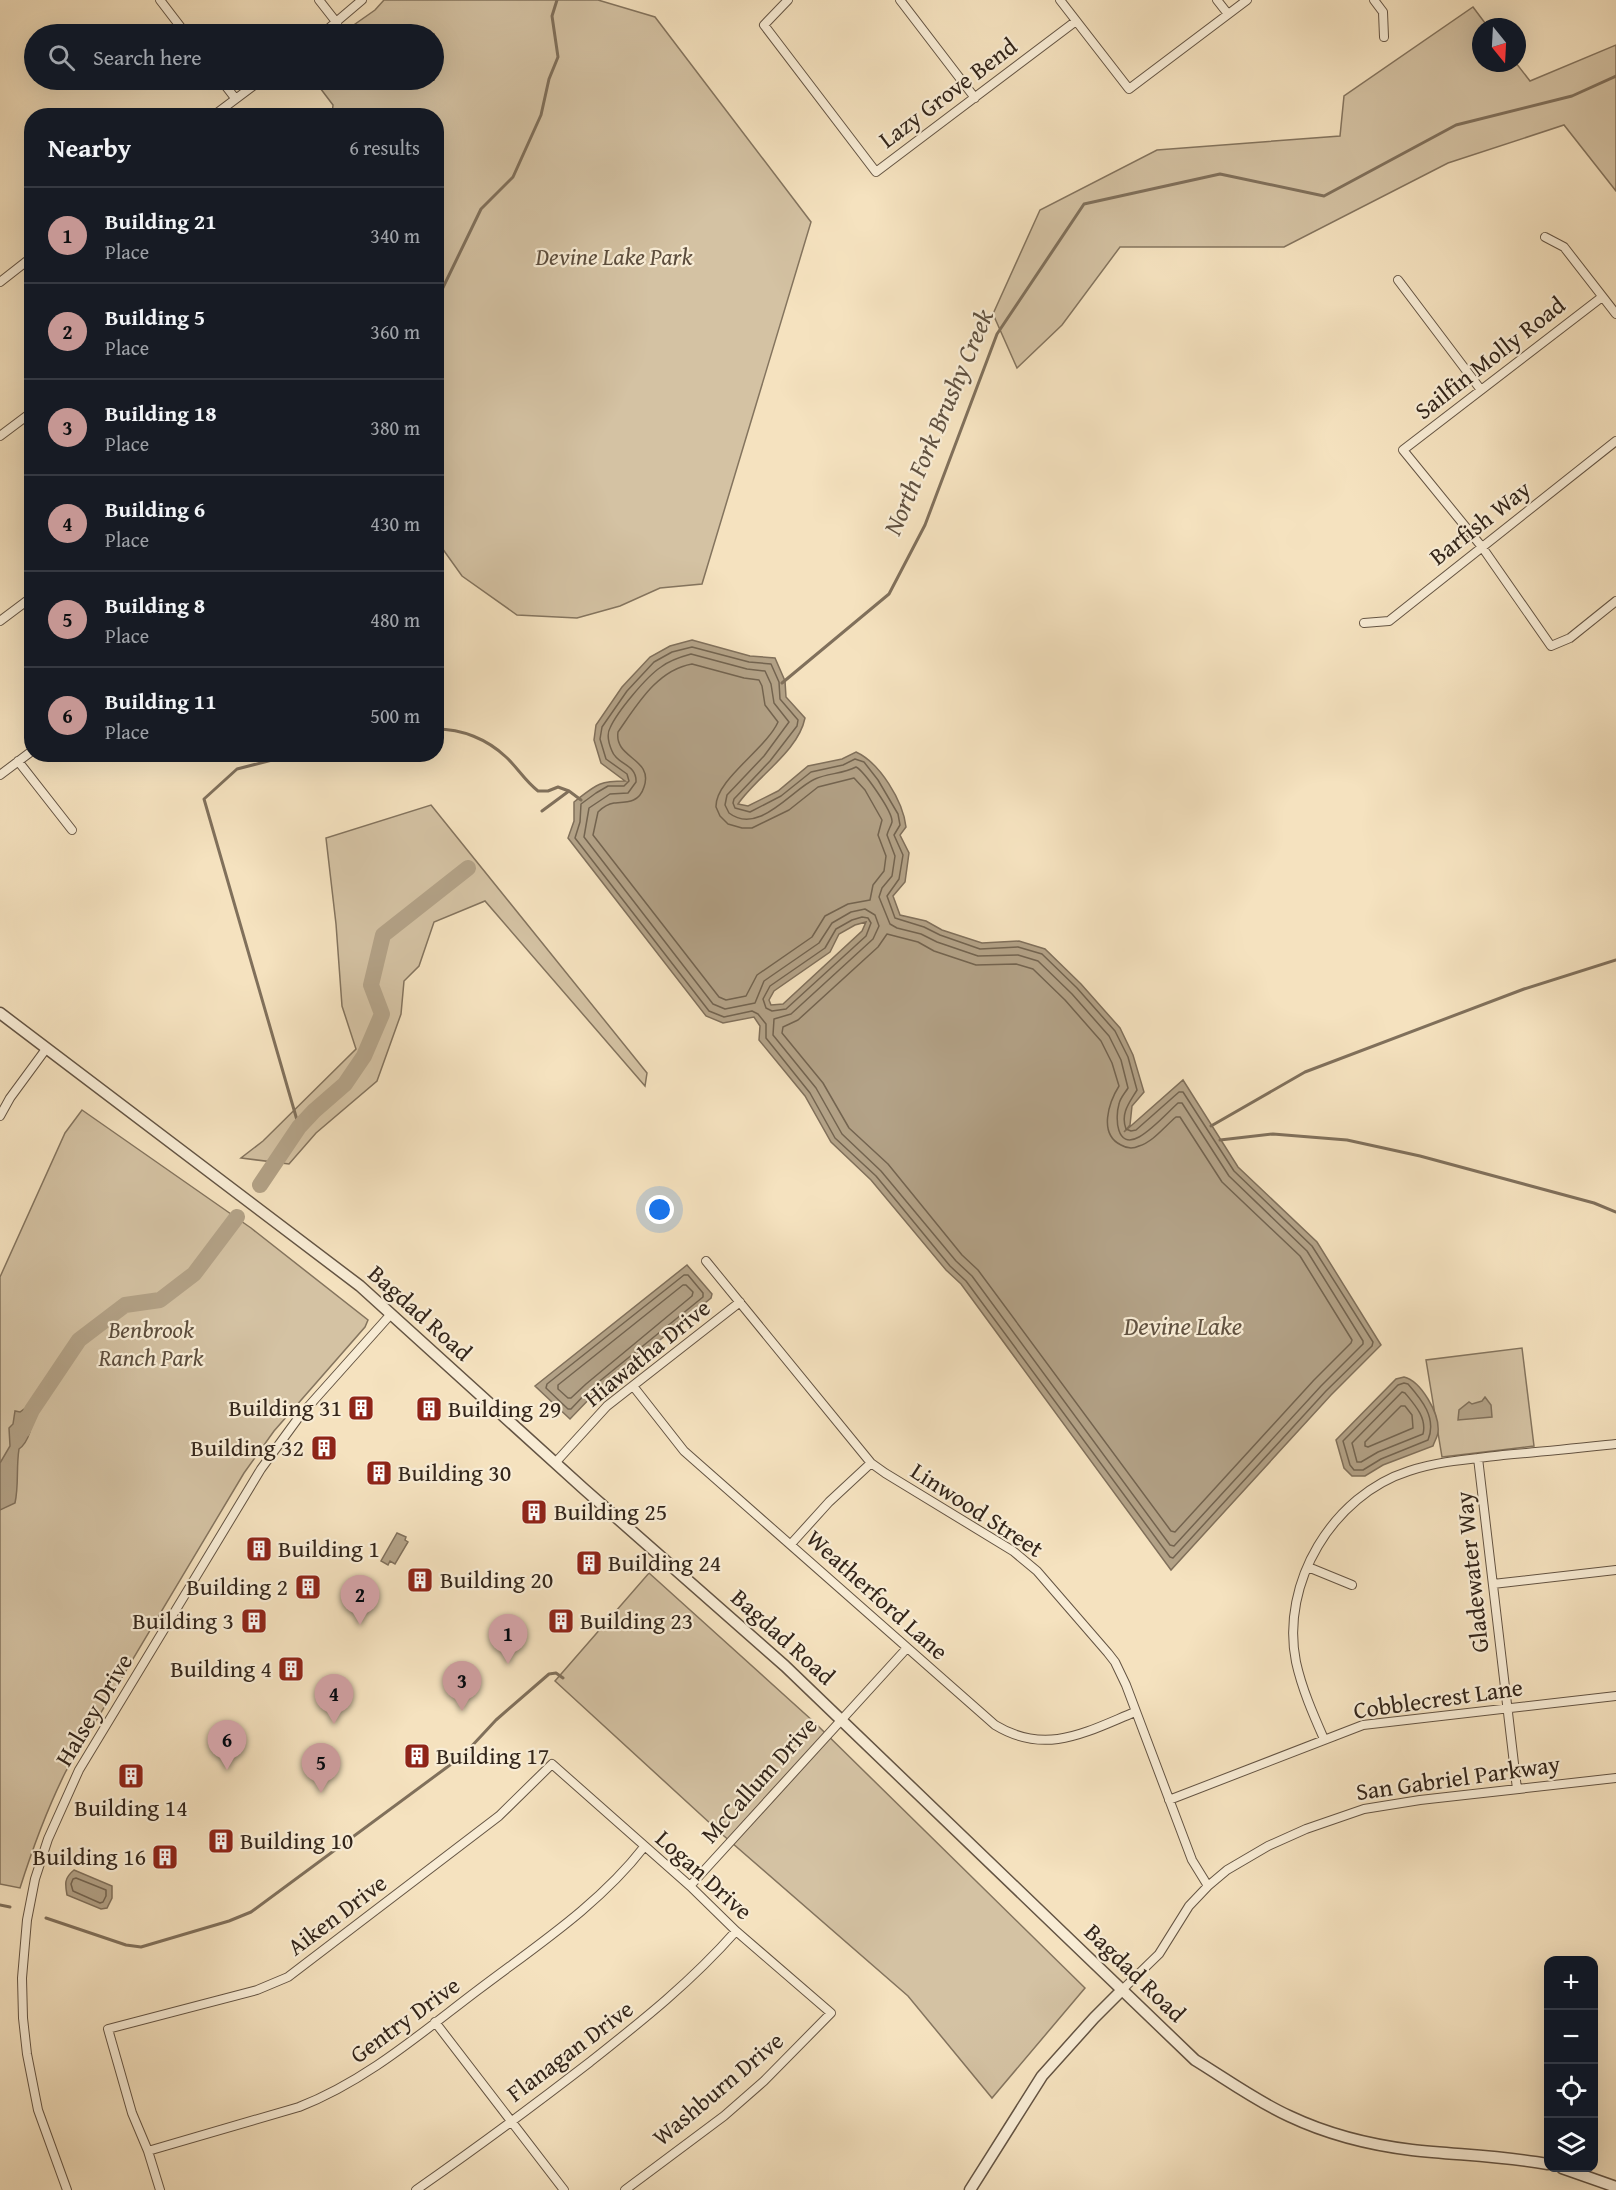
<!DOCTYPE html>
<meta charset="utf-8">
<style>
body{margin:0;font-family:"Gentium Book Plus",serif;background:#20242c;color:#f1f3f6}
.controls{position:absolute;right:18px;bottom:18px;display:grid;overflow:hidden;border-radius:12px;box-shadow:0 6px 24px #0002}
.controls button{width:54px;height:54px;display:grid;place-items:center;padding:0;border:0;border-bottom:2px solid #363941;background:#171b24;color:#f1f3f6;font:30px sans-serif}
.compass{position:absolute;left:1472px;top:18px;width:54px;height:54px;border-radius:50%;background:#171b24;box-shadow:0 6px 24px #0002;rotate:162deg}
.you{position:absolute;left:660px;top:1210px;width:21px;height:21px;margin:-15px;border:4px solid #fff;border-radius:50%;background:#1a73e8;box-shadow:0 0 0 9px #1a73e833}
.badge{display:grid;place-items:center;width:39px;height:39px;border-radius:50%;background:#c59692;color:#111;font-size:20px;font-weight:700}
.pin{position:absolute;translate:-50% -50px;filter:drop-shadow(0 2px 3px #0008)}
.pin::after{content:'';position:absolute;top:32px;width:21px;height:18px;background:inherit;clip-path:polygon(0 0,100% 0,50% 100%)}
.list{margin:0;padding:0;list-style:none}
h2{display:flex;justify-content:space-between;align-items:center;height:78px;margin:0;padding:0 24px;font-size:26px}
h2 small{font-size:20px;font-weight:400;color:#9ea1a6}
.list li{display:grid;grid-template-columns:39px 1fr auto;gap:18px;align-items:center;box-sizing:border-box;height:96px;padding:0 24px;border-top:2px solid #363941}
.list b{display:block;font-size:22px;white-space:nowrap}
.list p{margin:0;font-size:20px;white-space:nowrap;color:#9ea1a6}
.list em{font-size:20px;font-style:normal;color:#9ea1a6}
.icon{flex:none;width:33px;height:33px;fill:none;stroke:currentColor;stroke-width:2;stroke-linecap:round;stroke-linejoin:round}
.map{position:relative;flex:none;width:1616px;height:2190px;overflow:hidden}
.search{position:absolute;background:#171b24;box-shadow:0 6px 24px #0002;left:24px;top:24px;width:420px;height:66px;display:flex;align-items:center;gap:15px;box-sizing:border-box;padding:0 21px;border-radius:33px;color:#9ea1a6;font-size:22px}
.panel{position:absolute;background:#171b24;box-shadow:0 6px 24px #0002;left:24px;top:108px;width:420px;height:654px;border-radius:24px}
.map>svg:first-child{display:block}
.green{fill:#d4c2a3;stroke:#84745e;stroke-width:1.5}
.water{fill:#b3a287;stroke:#80705b;stroke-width:1.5;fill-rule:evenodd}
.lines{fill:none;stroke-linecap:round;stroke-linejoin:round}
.shore{stroke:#736450;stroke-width:1.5}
.stream{stroke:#80705b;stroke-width:3}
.river{stroke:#b3a287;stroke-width:16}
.minor-casing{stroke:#645443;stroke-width:10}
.tertiary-casing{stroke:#645443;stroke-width:13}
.minor{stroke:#f8ecd5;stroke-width:8}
.tertiary{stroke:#f8ecd5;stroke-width:10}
.labels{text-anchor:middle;stroke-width:4.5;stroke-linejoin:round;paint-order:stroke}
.street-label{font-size:24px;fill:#33251a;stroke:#f8ecd5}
.park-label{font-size:24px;font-style:italic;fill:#5b4c3c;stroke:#f8ecd5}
.poi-label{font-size:24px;fill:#33251a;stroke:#f8ecd5;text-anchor:start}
.water-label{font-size:26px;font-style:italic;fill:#605140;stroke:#f8ecd5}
</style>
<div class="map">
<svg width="1616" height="2190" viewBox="0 0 1616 2190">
<rect width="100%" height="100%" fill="#f5e2bf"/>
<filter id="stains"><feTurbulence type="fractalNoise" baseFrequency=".00333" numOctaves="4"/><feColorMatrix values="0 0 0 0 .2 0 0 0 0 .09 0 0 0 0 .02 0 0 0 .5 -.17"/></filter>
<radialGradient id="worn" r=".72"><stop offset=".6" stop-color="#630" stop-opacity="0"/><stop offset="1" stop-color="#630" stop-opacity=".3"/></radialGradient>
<path class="green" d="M384 0H598L655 17 811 222 702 584 660 588 620 606 577 618 517 615 462 576 437 541 436 116 332 115 333 105 314 80H434V34H341L375 10Z
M1473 7 1488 27H1481V63H1516L1530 81 1616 45V191L1564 125 1448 163 1284 247H1120L1062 325 1017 368 993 314 1040 210 1157 150 1340 136 1344 96Z
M431 805 647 1073 645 1086 485 901 434 922 419 966 404 981 401 1014 377 1081 316 1133 289 1164 241 1158 263 1141 356 1049 342 1006 336 924 326 838Z
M82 1110 251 1228 368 1320 365 1327 274 1431 244 1473 66 1771C47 1809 33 1847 20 1888L0 1884V1277L65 1133Z
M1522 1348 1534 1446 1442 1457 1426 1360Z
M649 1573 814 1722 1085 1988 992 2098 908 1996 724 1836 555 1681Z"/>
<path class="water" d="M692 640 750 656 775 658 785 681 786 697 805 718C798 752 757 776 738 804L748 806 778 791 808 766 842 759 856 752C880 763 903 801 906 827L900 835 909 853 905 882 893 896 900 915 926 921 942 930 982 943 1019 941 1045 949 1081 984 1120 1028 1133 1055 1144 1092 1132 1106 1130 1125 1124 1132 1183 1080 1238 1167 1317 1242 1381 1345 1331 1395 1171 1570 961 1284 946 1270 871 1180 831 1142 805 1096 759 1040 760 1026 754 1017 723 1023 706 1016 568 838 574 821V802C596 785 598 781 625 781L601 763 594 740 596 725 622 687 650 657 670 646ZM866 922 862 931 783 1004 771 1005 769 1000 774 991 830 952 839 934 855 925Z
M687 1265 712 1294 711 1298 594 1394 570 1419 535 1386Z
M1404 1377C1421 1381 1440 1414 1438 1432 1438 1436 1434 1442 1433 1446L1383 1465 1365 1476H1352L1344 1468 1336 1440 1396 1379Z
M1485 1397 1491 1405 1492 1417 1458 1420 1459 1410 1469 1402 1472 1404 1482 1401Z
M27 1407 33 1412C33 1424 29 1442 19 1449 16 1468 19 1485 15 1503L0 1510V1463L10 1446 9 1428 13 1424 15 1411 20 1412Z
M397 1533 406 1537 405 1540 408 1542 395 1564 390 1561 388 1565 381 1561Z
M74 1870 112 1886V1898L107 1908 101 1909 67 1895C65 1884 64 1878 74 1870Z"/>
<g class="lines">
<path class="shore" d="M692 647 749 662 771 664 779 682 780 699 798 720 797 726 770 761 734 799 733 803 735 808 750 812 781 796 811 772 843 765 855 759 864 762 878 780 898 814 900 825 894 835 903 855 899 879 887 896 895 918 924 927 940 935 980 949 1018 947 1042 954 1077 988 1115 1031 1128 1057 1137 1090C1130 1102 1120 1113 1126 1129L1131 1131 1136 1130 1179 1092H1183L1234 1171 1312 1246 1373 1342 1372 1346 1326 1391 1173 1558 1170 1557 966 1281 950 1266 876 1176 835 1138 810 1093 766 1038V1024L758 1014 752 1011 724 1017 709 1011 575 838 580 822 581 804 596 793 608 786H624L629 781 627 774 606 759 600 739 602 727 627 691 654 662 672 652Z
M691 654 747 669 765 671 771 684 774 703 789 722 764 756 727 795 725 805 729 813C759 836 792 789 815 779 828 773 843 774 856 767 864 771 893 812 892 822 891 826 888 830 887 835L895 856 892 876 882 888 879 897 890 924 897 928 921 934 937 942 978 956 1018 955 1038 961 1072 994 1109 1036 1121 1060 1128 1088C1125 1093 1120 1098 1119 1104 1115 1117 1116 1150 1139 1137 1153 1129 1166 1114 1178 1103H1182L1229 1176 1307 1251 1363 1341V1344L1321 1386 1174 1546 1170 1545 972 1276 956 1261 881 1171 842 1134 816 1088 773 1035 774 1019 791 1014 873 939 879 926 875 915 865 909 851 912 832 923 819 943 764 981 755 1003 725 1009 713 1004 584 837 589 808 610 794 628 793 636 782C637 764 617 765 612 751 609 744 606 735 610 728 617 712 646 677 661 667 670 660 680 657 691 654Z
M692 664 744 678 759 680 762 686 765 705 778 722C766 749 715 780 716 807L720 816 728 824 742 828H752L789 810 818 787 854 778 865 790 882 820 878 835 886 856 884 871 873 885 870 900 848 904 825 916 812 937 757 975 746 996 726 1000 719 997 593 835 598 812C602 808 607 804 614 803 627 802 639 803 644 787 654 758 614 759 618 732 637 705 657 670 692 664Z
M862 917 868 918 871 923 866 936 786 1009 772 1011 766 1008 763 999 770 986 825 948 836 929 852 920Z
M887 934 918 942 934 951 976 965 1016 964 1033 969 1065 1000 1101 1041 1112 1063 1119 1086C1109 1102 1098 1134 1121 1145 1126 1148 1133 1149 1139 1146 1153 1142 1165 1126 1176 1117H1180L1222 1182 1300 1256 1352 1340 1351 1343 1314 1380 1175 1532 1171 1531 978 1270 962 1255 888 1164 849 1128 823 1083 782 1033 783 1027 798 1020 878 947Z
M684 1275H688L703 1293V1297L590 1389 571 1409H568L546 1388 547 1384Z
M683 1285H686L693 1292 692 1296 586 1384 571 1398H568L558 1389V1385Z
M1404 1383 1408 1384C1422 1400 1437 1418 1428 1440L1381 1459 1363 1470H1354L1350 1465 1343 1441 1398 1385Z
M1402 1392 1405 1393C1415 1405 1427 1418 1423 1434L1378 1452 1361 1462H1357L1352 1443Z
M1401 1406H1405L1412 1415 1413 1428 1368 1447 1365 1446V1442Z
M76 1878 106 1890V1896L103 1902 100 1903 73 1891 71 1884 73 1879Z"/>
<path class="stream" d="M436 302 481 209 513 177 541 115 549 79 558 57 552 16 557 0
M782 683 889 594 925 525 997 334 1084 204 1220 174 1324 196 1456 125 1572 96 1616 76
M436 729C462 729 487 739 506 757 517 767 525 781 538 791H548L558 787 569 791
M296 754 237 769 204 799 299 1127
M542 811 569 791 581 800
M1211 1126 1305 1072 1524 989 1616 960
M1220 1140 1273 1134 1347 1140 1420 1156 1594 1203 1616 1212
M0 1905 10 1907
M46 1918 126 1945 141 1947 229 1921 251 1912 450 1765 469 1749 496 1720 549 1674 556 1673 563 1678"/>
<path class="river" d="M260 1185 299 1127 314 1111 345 1084 364 1056 382 1014 371 985 383 935 468 868
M23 1430 32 1410 79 1340 125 1305 160 1300 194 1274 237 1217"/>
<defs>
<path id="minor" d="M160 0 186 34
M319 0 337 23
M788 0 764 25 876 172 1076 21
M900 0 975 98
M1060 0 1129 89 1247 0
M1217 0 1228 14
M1374 0 1383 12 1384 37
M322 34 362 0
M221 80 235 98
M213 116 261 80
M1545 237 1564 247 1616 314
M1398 280 1481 390
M0 282 32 257
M1602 297 1403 450 1482 547 1551 646 1570 638 1616 601
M0 436 32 412
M0 621 32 597
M1364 623 1389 621 1616 441
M18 761 72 830
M0 775 32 751
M0 1116 10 1098 46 1049
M706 1261 871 1463 885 1473 1013 1551 1037 1571 1108 1653 1115 1662 1126 1685 1192 1860 1208 1886
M633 1386 684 1451 995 1725C1046 1756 1086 1732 1135 1712
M1478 1458 1517 1789
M555 1463 607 1406 740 1302
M791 1544 829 1502 871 1463
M1308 1567 1352 1585
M1493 1584 1616 1570
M1324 1739C1313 1714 1302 1689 1296 1662 1280 1583 1333 1495 1409 1471 1439 1461 1471 1459 1503 1455 1541 1452 1578 1448 1616 1444
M1169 1800 1363 1725 1616 1696
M690 1886 907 1648
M1123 1989 1159 1954 1189 1906 1208 1886 1227 1870 1268 1846 1306 1829 1364 1809 1420 1800 1616 1778
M435 2022 564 2190
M148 2151 299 2107C366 2081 421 2033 478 1990 536 1946 599 1905 644 1847
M67 2190 38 2110 27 2054 23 2018 22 1978 27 1920 35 1879 48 1839 79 1770 261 1469 299 1417 391 1314
M160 2190 148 2151 132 2113 108 2029 257 1990 288 1977 499 1816 552 1764 690 1886 736 1931 831 2013 764 2081 724 2116 625 2190
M416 2190C475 2149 533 2106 590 2062 643 2020 691 1982 736 1931"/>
<path id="tertiary" d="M0 1013 360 1286 584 1489 785 1666 1195 2060C1226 2079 1256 2101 1289 2116 1327 2134 1371 2145 1412 2150 1458 2155 1503 2156 1548 2164
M1562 2168 1616 2187
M970 2190 1042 2076 1094 2018 1123 1989"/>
</defs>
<use href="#minor" class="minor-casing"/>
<use href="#tertiary" class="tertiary-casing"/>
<use href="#minor" class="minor"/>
<use href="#tertiary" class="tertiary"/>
</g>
<defs>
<symbol id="building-square" viewBox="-11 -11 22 22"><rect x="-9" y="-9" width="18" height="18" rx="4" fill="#8f2418" stroke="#f8ecd5"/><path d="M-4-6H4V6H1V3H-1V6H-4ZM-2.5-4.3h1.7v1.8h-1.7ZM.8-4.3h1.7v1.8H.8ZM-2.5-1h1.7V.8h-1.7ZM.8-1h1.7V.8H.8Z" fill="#fff"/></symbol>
</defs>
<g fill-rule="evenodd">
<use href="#building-square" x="346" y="1393" width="30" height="30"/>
<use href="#building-square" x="414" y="1394" width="30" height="30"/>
<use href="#building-square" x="309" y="1433" width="30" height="30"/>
<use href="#building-square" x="364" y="1458" width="30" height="30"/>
<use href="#building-square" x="519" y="1497" width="30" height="30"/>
<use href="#building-square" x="244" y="1534" width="30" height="30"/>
<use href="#building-square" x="574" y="1548" width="30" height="30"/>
<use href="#building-square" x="405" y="1565" width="30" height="30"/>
<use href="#building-square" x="293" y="1572" width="30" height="30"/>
<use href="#building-square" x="239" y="1606" width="30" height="30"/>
<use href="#building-square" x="546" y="1606" width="30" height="30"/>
<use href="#building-square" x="276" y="1654" width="30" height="30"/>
<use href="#building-square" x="402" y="1741" width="30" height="30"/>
<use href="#building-square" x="116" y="1761" width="30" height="30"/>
<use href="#building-square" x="206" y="1826" width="30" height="30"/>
<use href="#building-square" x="150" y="1842" width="30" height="30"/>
</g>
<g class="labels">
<g class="street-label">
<text transform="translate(948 93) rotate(-37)" y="8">Lazy Grove Bend</text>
<text transform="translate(1490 358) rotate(-38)" y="8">Sailfin Molly Road</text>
<text transform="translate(1480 523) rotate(-38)" y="8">Barfish Way</text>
<text transform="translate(420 1313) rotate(42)" y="8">Bagdad Road</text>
<text transform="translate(647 1353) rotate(-39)" y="8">Hiawatha Drive</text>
<text transform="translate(977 1510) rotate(33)" y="8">Linwood Street</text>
<text transform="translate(1472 1572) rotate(-96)" y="8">Gladewater Way</text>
<text transform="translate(877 1595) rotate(42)" y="8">Weatherford Lane</text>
<text transform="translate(783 1637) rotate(42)" y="8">Bagdad Road</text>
<text transform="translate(1438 1699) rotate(-8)" y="8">Cobblecrest Lane</text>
<text transform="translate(94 1710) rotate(-59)" y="8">Halsey Drive</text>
<text transform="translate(1458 1778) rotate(-8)" y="8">San Gabriel Parkway</text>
<text transform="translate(759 1780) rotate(-48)" y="8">McCallum Drive</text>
<text transform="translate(704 1875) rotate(42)" y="8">Logan Drive</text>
<text transform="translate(337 1915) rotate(-37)" y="8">Aiken Drive</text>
<text transform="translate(1135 1973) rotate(44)" y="8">Bagdad Road</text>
<text transform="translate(405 2020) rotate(-36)" y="8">Gentry Drive</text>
<text transform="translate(570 2051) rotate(-37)" y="8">Flanagan Drive</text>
<text transform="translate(718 2089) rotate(-40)" y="8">Washburn Drive</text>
</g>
<g class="park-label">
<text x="614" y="265">Devine Lake Park</text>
<text x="151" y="1338">Benbrook<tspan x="151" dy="28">Ranch Park</tspan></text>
</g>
<g class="poi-label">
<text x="342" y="1416" text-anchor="end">Building 31</text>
<text x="448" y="1417">Building 29</text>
<text x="304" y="1456" text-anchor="end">Building 32</text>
<text x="398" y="1481">Building 30</text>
<text x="554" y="1520">Building 25</text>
<text x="278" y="1557">Building 1</text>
<text x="608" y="1571">Building 24</text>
<text x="440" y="1588">Building 20</text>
<text x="288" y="1595" text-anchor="end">Building 2</text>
<text x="234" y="1629" text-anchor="end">Building 3</text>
<text x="580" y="1629">Building 23</text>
<text x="272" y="1677" text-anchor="end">Building 4</text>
<text x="436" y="1764">Building 17</text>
<text x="131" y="1816" text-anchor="middle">Building 14</text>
<text x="240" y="1849">Building 10</text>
<text x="146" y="1865" text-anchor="end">Building 16</text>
</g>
<g class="water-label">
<text transform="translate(938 422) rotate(-67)" y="9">North Fork Brushy Creek</text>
<text x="1183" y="1335">Devine Lake</text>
</g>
</g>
<rect width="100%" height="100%" filter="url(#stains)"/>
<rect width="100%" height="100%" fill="url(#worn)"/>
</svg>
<div class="controls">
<button>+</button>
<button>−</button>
<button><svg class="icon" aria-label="locate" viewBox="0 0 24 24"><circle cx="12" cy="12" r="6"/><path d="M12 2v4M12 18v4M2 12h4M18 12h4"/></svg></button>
<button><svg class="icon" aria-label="layers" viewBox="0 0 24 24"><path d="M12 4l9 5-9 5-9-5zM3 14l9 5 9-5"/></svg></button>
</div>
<svg class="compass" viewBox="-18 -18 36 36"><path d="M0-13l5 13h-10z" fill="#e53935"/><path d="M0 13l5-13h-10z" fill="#9ea1a6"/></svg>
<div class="you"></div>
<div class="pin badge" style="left:508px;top:1664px">1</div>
<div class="pin badge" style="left:360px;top:1625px">2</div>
<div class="pin badge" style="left:462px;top:1711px">3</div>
<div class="pin badge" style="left:334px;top:1724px">4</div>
<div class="pin badge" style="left:321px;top:1793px">5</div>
<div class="pin badge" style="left:227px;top:1770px">6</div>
<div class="search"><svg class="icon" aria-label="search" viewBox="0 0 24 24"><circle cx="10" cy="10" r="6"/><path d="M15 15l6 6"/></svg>Search here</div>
<section class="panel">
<h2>Nearby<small>6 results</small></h2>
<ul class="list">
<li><span class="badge">1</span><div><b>Building 21</b><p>Place</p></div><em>340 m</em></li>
<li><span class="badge">2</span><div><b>Building 5</b><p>Place</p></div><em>360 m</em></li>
<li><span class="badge">3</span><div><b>Building 18</b><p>Place</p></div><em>380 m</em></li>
<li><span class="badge">4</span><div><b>Building 6</b><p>Place</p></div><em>430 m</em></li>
<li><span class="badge">5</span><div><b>Building 8</b><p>Place</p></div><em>480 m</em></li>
<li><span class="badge">6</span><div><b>Building 11</b><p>Place</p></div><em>500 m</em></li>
</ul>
</section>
</div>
